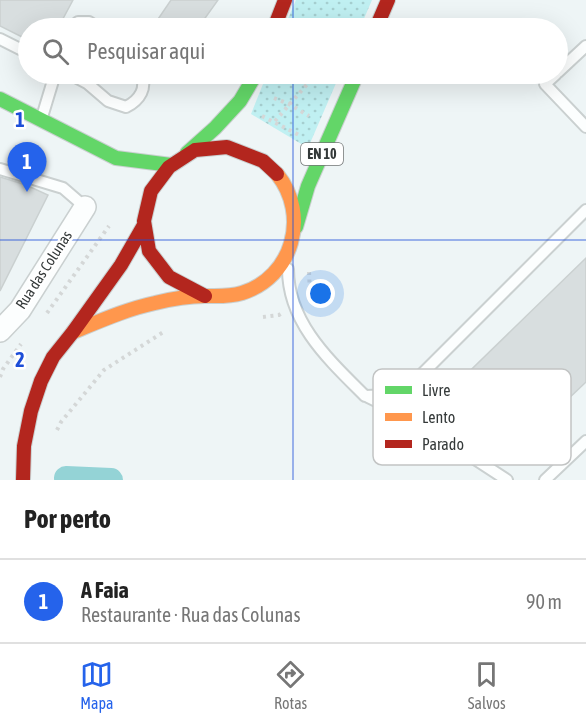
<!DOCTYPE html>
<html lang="pt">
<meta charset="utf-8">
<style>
body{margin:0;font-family:"Asap Condensed",sans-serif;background:#f6f6f6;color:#222}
.you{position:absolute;left:321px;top:294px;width:21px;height:21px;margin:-15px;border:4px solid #fff;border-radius:50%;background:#1a73e8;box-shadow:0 0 0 9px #1a73e833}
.badge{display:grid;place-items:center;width:39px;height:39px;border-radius:50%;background:#2563eb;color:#fff;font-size:20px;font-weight:700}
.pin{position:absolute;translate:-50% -50px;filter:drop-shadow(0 2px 3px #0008)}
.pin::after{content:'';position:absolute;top:32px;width:21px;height:18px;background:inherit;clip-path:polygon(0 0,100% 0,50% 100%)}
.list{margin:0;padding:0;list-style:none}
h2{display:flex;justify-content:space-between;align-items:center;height:78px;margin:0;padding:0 24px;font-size:26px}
h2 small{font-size:20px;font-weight:400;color:#767676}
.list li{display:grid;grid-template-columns:39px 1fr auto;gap:18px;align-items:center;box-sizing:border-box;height:84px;padding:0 24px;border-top:2px solid #e0e0e0}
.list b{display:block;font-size:22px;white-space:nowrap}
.list p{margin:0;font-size:20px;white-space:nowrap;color:#767676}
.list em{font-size:20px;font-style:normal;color:#767676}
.icon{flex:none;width:33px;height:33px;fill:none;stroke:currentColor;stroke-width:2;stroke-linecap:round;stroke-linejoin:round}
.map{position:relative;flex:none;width:586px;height:480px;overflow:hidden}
.search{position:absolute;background:#fff;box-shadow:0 6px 24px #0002;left:18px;right:18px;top:18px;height:66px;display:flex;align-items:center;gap:15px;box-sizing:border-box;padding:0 21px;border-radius:33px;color:#767676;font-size:22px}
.sheet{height:162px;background:#fff}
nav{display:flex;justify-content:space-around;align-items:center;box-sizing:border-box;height:84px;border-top:2px solid #e0e0e0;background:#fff;font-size:16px;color:#767676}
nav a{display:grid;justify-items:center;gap:3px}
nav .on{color:#2563eb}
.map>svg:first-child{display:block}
.grass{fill:url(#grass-dots)}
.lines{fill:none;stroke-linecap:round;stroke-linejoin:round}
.canal{stroke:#94d3d6;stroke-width:24}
.building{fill:#d8dedf;stroke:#cad0d0;stroke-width:1.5}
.lane-casing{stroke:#cad0d0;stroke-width:14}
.street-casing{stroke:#cad0d0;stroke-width:24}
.fast-casing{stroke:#cad0d0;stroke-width:16}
.slow-casing{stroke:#cad0d0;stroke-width:16}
.jam-casing{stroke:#cad0d0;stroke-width:16}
.path{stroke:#d4d7d7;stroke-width:4;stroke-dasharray:3 4.5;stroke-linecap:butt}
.lane{stroke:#fcfefe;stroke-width:10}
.street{stroke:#fcfefe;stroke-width:21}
.fast{stroke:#63d668;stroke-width:14}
.slow{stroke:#ff974d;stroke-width:14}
.jam{stroke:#b3261e;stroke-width:14}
.grid{fill:none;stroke:#1d4ed8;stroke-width:1.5;stroke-opacity:0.55}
.labels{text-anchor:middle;stroke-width:5;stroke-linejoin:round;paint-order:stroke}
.shield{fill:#fff;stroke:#717474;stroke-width:1.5}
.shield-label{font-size:14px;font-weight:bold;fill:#343939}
.street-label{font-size:15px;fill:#343939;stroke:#fff}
.key{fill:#fff;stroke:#c2c4c4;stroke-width:1.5}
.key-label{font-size:16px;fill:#343939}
.grid-label{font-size:20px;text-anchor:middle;font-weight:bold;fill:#1d4ed8;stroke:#fff;stroke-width:5;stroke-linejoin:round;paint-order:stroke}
</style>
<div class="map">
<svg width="586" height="480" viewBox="0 0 586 480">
<defs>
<pattern id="grass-dots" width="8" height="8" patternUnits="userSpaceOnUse" patternTransform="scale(1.5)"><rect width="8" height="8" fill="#c0f0f2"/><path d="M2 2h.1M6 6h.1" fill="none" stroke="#a6cfd0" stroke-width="1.8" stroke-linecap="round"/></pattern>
</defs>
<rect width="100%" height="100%" fill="#eef5f6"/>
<path class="grass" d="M296 0H372L360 28H284Z
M267 74H340L308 148 251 114Z"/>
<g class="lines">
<path class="canal" d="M66 478 111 480"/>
</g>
<path class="building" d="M0 0H73L58 28H28V40L0 26Z
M171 0H218L198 28H152Z
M0 177 26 185 48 195 0 291Z
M586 258V382L506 458 444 396Z"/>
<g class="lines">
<defs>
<path id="lane" d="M71 28 78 22H89L98 28
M0 39 28 53
M558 72 586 46
M70 74 87 83 108 101 126 107C140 100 148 87 140 74
M556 74 545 84 586 127
M42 117 55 74
M0 169 63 188 85 207
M288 269C288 323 329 360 365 396L392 395 407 389 586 210
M368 397 415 420 507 480
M545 480 586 441"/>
<path id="street" d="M0 331 20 310 85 207"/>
<path id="fast" d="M0 99 116 158 171 165
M187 153 215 128 240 101 256 74
M296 227 308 186 357 74"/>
<path id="slow" d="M73 332C100 321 127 309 155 303 171 299 189 296 205 296 218 296 229 297 242 293 293 277 310 215 277 174"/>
<path id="jam" d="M274 28 285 0
M376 28 388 0
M205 296 169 277 149 251 144 221 151 191 169 167 195 150 227 147 263 161 277 174
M23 480 24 446 31 411 41 381 53 357 73 332 121 265 144 225"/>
</defs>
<use href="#lane" class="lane-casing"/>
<use href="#street" class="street-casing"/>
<use href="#fast" class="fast-casing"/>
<use href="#slow" class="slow-casing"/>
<use href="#jam" class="jam-casing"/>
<path class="path" d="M274 98 289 104 309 116
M262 116 301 136
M275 121 316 74
M309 272 310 294
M47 313 109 226
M263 317 279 315 282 313
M0 377 3 369 21 344
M57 430 61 422 104 370 165 331"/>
<use href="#lane" class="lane"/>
<use href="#street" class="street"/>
<use href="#fast" class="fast"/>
<use href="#slow" class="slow"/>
<use href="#jam" class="jam"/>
</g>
<path class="grid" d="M293 0V28M293 74V480M0 240H586"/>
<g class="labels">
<rect class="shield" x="301" y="143" width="42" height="22" rx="4.5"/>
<g class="shield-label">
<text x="322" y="159">EN 10</text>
</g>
<g class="street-label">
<text transform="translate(44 270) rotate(-57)" y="5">Rua das Colunas</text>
</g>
</g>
<rect x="373" y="369" width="198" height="96" rx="9" class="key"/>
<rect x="385" y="386" width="27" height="8" fill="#63d668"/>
<rect x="385" y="413" width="27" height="8" fill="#ff974d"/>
<rect x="385" y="440" width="27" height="8" fill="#b3261e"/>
<g class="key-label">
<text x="422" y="396">Livre</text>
<text x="422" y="423">Lento</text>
<text x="422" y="450">Parado</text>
</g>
<g class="grid-label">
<text x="20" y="127">1</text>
<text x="20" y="367">2</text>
</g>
</svg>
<div class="you"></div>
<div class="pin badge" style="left:27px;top:192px">1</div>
<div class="search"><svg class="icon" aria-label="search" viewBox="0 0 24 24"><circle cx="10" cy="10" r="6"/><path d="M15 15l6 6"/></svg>Pesquisar aqui</div>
</div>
<section class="sheet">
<h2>Por perto<small></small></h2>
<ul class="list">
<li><span class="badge">1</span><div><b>A Faia</b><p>Restaurante · Rua das Colunas</p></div><em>90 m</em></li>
</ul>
</section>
<nav>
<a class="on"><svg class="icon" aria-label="map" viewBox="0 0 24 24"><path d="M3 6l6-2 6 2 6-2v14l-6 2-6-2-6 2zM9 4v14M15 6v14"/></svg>Mapa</a>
<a><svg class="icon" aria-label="directions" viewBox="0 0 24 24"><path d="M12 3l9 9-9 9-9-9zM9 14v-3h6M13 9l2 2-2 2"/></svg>Rotas</a>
<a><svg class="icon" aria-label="saved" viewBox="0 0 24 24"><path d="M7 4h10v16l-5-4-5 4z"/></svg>Salvos</a>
</nav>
